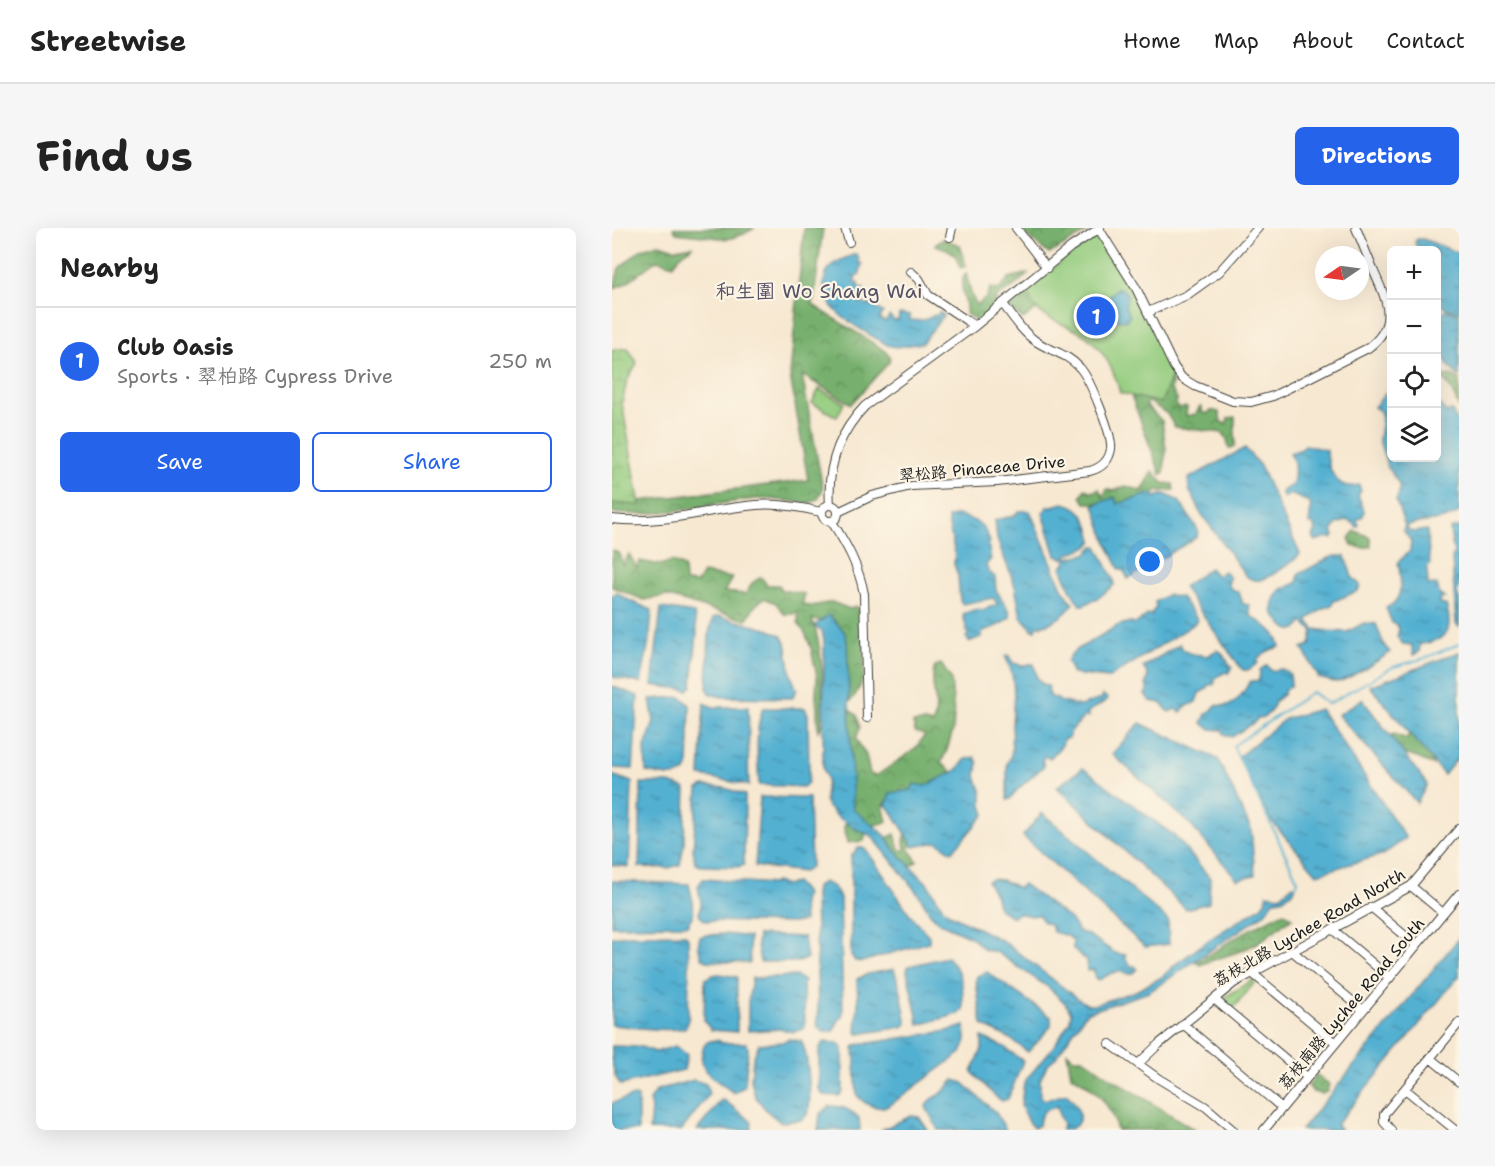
<!DOCTYPE html>
<meta charset="utf-8">
<style>
body{margin:0;font-family:"Shantell Sans","LXGW WenKai TC",sans-serif;background:#f6f6f6;color:#222}
.controls{position:absolute;right:18px;top:18px;display:grid;overflow:hidden;border-radius:9px;box-shadow:0 6px 24px #0002}
.controls button{width:54px;height:54px;display:grid;place-items:center;padding:0;border:0;border-bottom:2px solid #e0e0e0;background:#fff;color:#222;font:30px sans-serif}
.compass{position:absolute;left:703px;top:18px;width:54px;height:54px;border-radius:50%;background:#fff;box-shadow:0 6px 24px #0002;rotate:257deg}
.you{position:absolute;left:538px;top:334px;width:21px;height:21px;margin:-15px;border:4px solid #fff;border-radius:50%;background:#1a73e8;box-shadow:0 0 0 9px #1a73e833}
.badge{display:grid;place-items:center;width:39px;height:39px;border-radius:50%;background:#2563eb;color:#fff;font-size:20px;font-weight:700}
.pin{position:absolute;translate:-50% -50%;border:3px solid #fff;box-shadow:0 2px 6px #0006}
.list{margin:0;padding:0;list-style:none}
h2{display:flex;justify-content:space-between;align-items:center;height:78px;margin:0;padding:0 24px;font-size:26px}
h2 small{font-size:20px;font-weight:400;color:#767676}
.list li{display:grid;grid-template-columns:39px 1fr auto;gap:18px;align-items:center;box-sizing:border-box;height:108px;padding:0 24px;border-top:2px solid #e0e0e0}
.list b{display:block;font-size:22px;white-space:nowrap}
.list p{margin:0;font-size:20px;white-space:nowrap;color:#767676}
.list em{font-size:20px;font-style:normal;color:#767676}
.actions{display:flex;gap:12px;padding:18px 24px}
.actions a{flex:1;padding:14px 0;border:2px solid #2563eb;border-radius:9px;text-align:center;font-size:21px;color:#2563eb}
.actions .main{background:#2563eb;color:#fff}
.icon{flex:none;width:33px;height:33px;fill:none;stroke:currentColor;stroke-width:2;stroke-linecap:round;stroke-linejoin:round}
.map{position:relative;flex:none;width:847px;height:902px;overflow:hidden;border-radius:9px}
header{display:flex;align-items:center;gap:36px;box-sizing:border-box;height:84px;padding:0 30px;background:#fff;border-bottom:2px solid #e0e0e0}
header strong{font-size:28px}
nav{display:flex;gap:33px;margin-inline-start:auto;font-size:21px}
.intro{display:flex;align-items:center;justify-content:space-between;box-sizing:border-box;height:144px;padding:0 36px}
h1{margin:0;font-size:42px}
.button{padding:15px 27px;border-radius:9px;background:#2563eb;color:#fff;font-size:21px;font-weight:700}
main{display:flex;gap:36px;padding:0 36px}
aside{flex:1;background:#fff;border-radius:9px;box-shadow:0 6px 24px #0002}
.map>svg:first-child{display:block}
.grass{fill:url(#grass-dots);stroke:#58744e;stroke-width:1.5}
.forest{fill:url(#forest-crowns);stroke:#4a6645;stroke-width:1.5}
.wetland{fill:url(#wetland-marsh);stroke:#58744e;stroke-width:1.5}
.park{fill:#94cc7f;stroke:#58744e;stroke-width:1.5}
.water{fill:url(#water-ripples);stroke:#386676;stroke-width:1.5}
.lines{fill:none;stroke-linecap:round;stroke-linejoin:round}
.stream{stroke:#53b0d1;stroke-width:2}
.street-casing{stroke:#3d3b37;stroke-width:10}
.street{stroke:#fff;stroke-width:8}
.labels{text-anchor:middle;stroke-width:4.5;stroke-linejoin:round;paint-order:stroke}
.street-label{font-size:16px;fill:#1c1c1c;stroke:#fcf5e5}
.quarter-label{font-size:20px;fill:#585267;stroke:#fcf5e5}
</style>
<header>
<strong>Streetwise</strong>
<nav><a>Home</a><a>Map</a><a>About</a><a>Contact</a></nav>
</header>
<div class="intro"><h1>Find us</h1><a class="button">Directions</a></div>
<main>
<aside>
<h2>Nearby<small></small></h2>
<ul class="list">
<li><span class="badge">1</span><div><b>Club Oasis</b><p>Sports · 翠柏路 Cypress Drive</p></div><em>250 m</em></li>
</ul>
<div class="actions"><a class="main">Save</a><a>Share</a></div>
</aside>
<div class="map">
<svg width="847" height="902" viewBox="0 0 847 902">
<defs>
<pattern id="grass-dots" width="8" height="8" patternUnits="userSpaceOnUse" patternTransform="scale(1.5)"><rect width="8" height="8" fill="#94cc7f"/><path d="M2 2h.1M6 6h.1" fill="none" stroke="#7faf6d" stroke-width="1.8" stroke-linecap="round"/></pattern>
<pattern id="forest-crowns" width="20" height="18" patternUnits="userSpaceOnUse" patternTransform="scale(1.5)"><rect width="20" height="18" fill="#77b06e"/><path d="M2 6a3 3 0 1 1 6 0M12 15a3 3 0 1 1 6 0" fill="none" stroke="#618e5a"/></pattern>
<pattern id="wetland-marsh" width="20" height="14" patternUnits="userSpaceOnUse" patternTransform="scale(1.5)"><rect width="20" height="14" fill="#94cc7f"/><path d="M1 5h8M5 5V1M11 12h8M15 12V8" fill="none" stroke="#7faf6d"/></pattern>
<pattern id="water-ripples" width="26" height="14" patternUnits="userSpaceOnUse" patternTransform="scale(1.5)"><rect width="26" height="14" fill="#53b0d1"/><path d="M2 4q2-2 4 0t4 0M15 11q2-2 4 0t4 0" fill="none" stroke="#448ea9"/></pattern>
</defs>
<rect width="100%" height="100%" fill="#fcf5e5"/>
<filter id="ink" filterUnits="userSpaceOnUse"><feTurbulence type="fractalNoise" baseFrequency=".0167" numOctaves="2"/><feDisplacementMap in="SourceGraphic" scale="12" xChannelSelector="R" yChannelSelector="G"/><feConvolveMatrix kernelMatrix="1 2 1 2 8 2 1 2 1" color-interpolation-filters="sRGB"/></filter>
<filter id="wash" filterUnits="userSpaceOnUse"><feTurbulence type="fractalNoise" baseFrequency=".008" numOctaves="4" result="noise"/><feDisplacementMap in="SourceGraphic" scale="24" xChannelSelector="R" yChannelSelector="G"/><feGaussianBlur stdDeviation="1.35" result="paint"/><feColorMatrix in="noise" values="0 0 0 0 0 0 0 0 0 0 0 0 0 0 0 0 0 1.4 0 .05"/><feComposite in="paint" operator="in"/></filter>
<g filter="url(#wash)">
<rect width="100%" height="100%" fill="#f7e8d1"/>
<path class="grass" d="M642 751 644 753 620 782 613 776V769Z"/>
<path class="forest" d="M61 0H143L130 7 116 11 64 5Z
M192 0H211L201 77 272 122 277 127 278 133 239 176 190 147 211 261 206 271 198 275C179 275 161 269 143 271 94 276 49 290 0 285V275L28 277V273L196 252 178 147Z
M409 0H482L437 26 413 6Z
M331 11 348 17 354 38 348 40C345 25 338 21 323 17Z
M47 16 63 21 81 18 68 28 61 37 45 32 14 55 2 60 7 40 30 21Z
M438 43 430 78 411 91 397 79C404 60 422 53 438 43Z
M354 45 360 69 365 77 374 70 378 60 387 62 397 50 417 45 399 61 386 68 382 81 367 95 354 86C356 72 344 58 354 45Z
M557 138 561 149 559 162 565 171 564 177 568 180 575 179 574 188 584 186 588 178 590 179V184L595 186 599 182 607 184 609 194 615 196 616 190 623 189V218L617 221 615 211 611 205 563 199 555 186 536 173 534 177 550 193 554 222 552 245 549 247 517 162Z
M839 147 847 151V180L838 160 828 148Z
M541 243 551 255 561 256 562 262 546 263 527 274 517 276 473 275 469 268 473 261 480 264 487 261 491 269 495 261 501 263 514 258 530 263Z
M743 303 758 309 759 318 752 320 740 318 737 310Z
M0 322 8 326 11 337 17 326 25 340 28 333 49 337 59 333 72 339 73 354 85 355 91 345 120 350 112 364 134 366 140 355 149 349 155 357H167L169 362 193 366 190 377 200 378 220 374 238 381 245 378 251 396 247 405 252 409C252 441 257 455 233 479L245 487 248 500 244 511 254 527 258 546 264 548 303 521 313 507 303 504 301 495 312 494 321 496C329 474 316 457 323 438L329 436 339 451 342 487 341 502 335 522 329 535 347 549 290 573 271 577 275 594 255 599 252 613 236 615 232 599 237 589 214 394 200 391C213 426 210 463 209 500L206 503 204 466 205 449 199 420 193 405 186 395V385L173 387 164 375 152 370 143 378 134 392 54 368 32 372 0 359Z
M800 497 816 511 821 537C803 527 781 525 765 512L782 506 795 511Z
M295 598 304 614 297 620 305 633 296 640 270 612 283 606 287 621 293 623 292 613Z
M672 684 680 690C667 698 657 708 645 715 627 726 607 729 588 737L584 734C597 728 606 721 617 714 634 702 654 693 672 684Z
M455 824 461 830H471L499 850 583 902H505C499 876 483 860 459 847Z
M705 847 717 856 715 864 710 866 701 864 696 857Z"/>
<path class="wetland" d="M16 120 25 135 15 153 10 175 28 277 0 275V122Z"/>
<path class="park" d="M485 4 517 54 561 145 549 175 508 165C503 144 493 124 475 109 460 97 435 94 422 78 419 74 417 66 415 61Z
M207 161 232 175 225 189 200 175Z"/>
<path class="water" d="M805 11H811L847 25V84C838 81 828 80 824 70V22H805L803 14Z
M244 26 247 30 246 34 250 36 247 48H243V54L246 55V59L252 61 245 70 248 75 251 74 254 78 260 74 265 81 271 84 267 91 274 94 277 88 280 90V92L286 93 287 86 298 87V92C308 93 313 93 322 87L325 88 327 84 332 87 310 115 285 119 275 117C254 103 209 85 212 55 213 36 228 32 244 26Z
M504 61H510L516 67 513 79 518 88 513 93 504 91 498 99 489 100 484 95C482 84 490 84 496 78L498 67Z
M834 82 847 86V148C835 141 822 113 824 99 825 94 828 89 830 84Z
M779 163 780 230H824L825 172 834 185 840 183 847 198V284C834 294 812 293 797 297L795 299 796 302 800 304 815 302 818 337 815 339 816 357H825L828 367 833 370 828 371 829 377H834C842 403 835 413 808 416L807 424 801 427 800 417 791 416 785 409 787 401 785 397 780 395 774 380C793 372 789 351 786 334L798 323 799 313 791 302 793 298 784 273 787 265V256L775 238 767 211 770 191 768 183 762 179 774 165Z
M693 217 715 222C715 240 724 264 747 257L749 263 746 267 752 282 751 288 745 292 747 297 745 299 739 293 732 292V294L726 295 720 303 722 307 720 311 716 309 703 313 701 308 704 303 702 297 697 295 699 279 697 274 678 266 672 270 669 264 681 256C683 246 684 234 678 225L690 221Z
M633 220 648 238 688 326C682 334 657 350 648 352 643 353 638 351 634 348L586 281 585 275 577 262 576 251Z
M541 265 543 269 553 266 567 273 586 302 585 309 516 351 512 343 507 341 494 313 482 277 503 269 505 276Z
M452 275C471 279 477 294 481 312L477 318 455 327V330L474 326 482 318H485L502 353V357L489 368 472 377H468C459 366 454 352 449 339L453 336 454 331 444 328 431 285 436 279Z
M407 283H418L450 360 461 376C455 386 437 398 425 398L424 402H421L409 389 403 358 385 311 383 292 401 288Z
M345 287C365 293 371 293 378 314L376 317 379 331 374 337 376 343 383 349 384 362 398 384V389C390 397 381 400 371 403L369 409 357 414 354 409 356 407 351 386 364 381 371 382 386 376 381 370 351 376 348 373 346 348 342 336 343 326 336 293V290Z
M847 299V355L845 366 847 371V399L844 396 840 329 842 324 840 317 838 301Z
M723 328H733L740 349 748 357 746 363 722 373 719 378 712 380 695 392 702 401 717 403 735 404 752 395 764 396 772 417 778 424C775 428 731 454 725 454 719 454 712 451 707 450L690 420 698 417 701 403 691 394C678 413 669 395 660 383L662 379 661 376 668 362 685 355 687 346 715 331Z
M598 340 605 348 612 343 618 350 616 356 619 361 627 364 631 376 637 377 638 387C650 396 665 402 668 419 659 421 651 424 645 432L646 435 636 442H631L628 439 571 359Z
M5 365 18 373 40 382 38 407 29 455 0 449V367Z
M556 366 560 368 569 369 584 389 585 392 581 397 497 450 461 446 455 433 461 424 505 398 518 394 523 396 537 386 540 388V384L544 380 543 374Z
M49 380 82 385 85 404 80 458 76 462 40 457Z
M217 387 232 403 235 413 241 581 273 607 283 622 315 655 331 680 338 686 391 713 466 771 476 777H482L524 763 550 749 565 735 601 709 649 679 654 672 655 666 668 668 681 657 684 658C681 666 671 672 662 672L652 686 537 764 474 785 444 829 435 837 428 852V868L433 872 454 866C470 878 475 902 449 902L451 896 447 886 446 878 432 883 428 891 427 897 422 900 416 894 409 878 412 854 442 818 458 793 459 784 453 775 437 760 384 724 373 722 359 709 328 695 318 685 307 667 260 608 244 601 223 587 215 578 213 571 215 551 211 540 212 412 210 403 202 398Z
M106 388 158 402 169 407 174 414 179 447 185 462 180 470H175L111 469 98 466 95 460 97 405 101 390Z
M568 416C571 427 584 426 595 428L605 422 609 424 620 440 616 445 613 444 602 451 603 455 601 457 598 456 595 461 587 465 584 474 573 479 569 484 563 481 557 484 549 475 538 473 533 466 536 463 534 456 536 447 531 439Z
M847 424V528L832 547 758 458Z
M397 427 401 435 412 438 416 436H422L425 449 429 455 437 459 436 462 439 469 445 470 447 473 468 478 489 471 491 467 495 470 494 473 476 484 477 489 473 488 459 503 457 510 452 511 450 517 438 530 434 528 430 531 432 538 405 562 398 571 395 572V535C400 529 401 520 399 513 402 507 400 505 400 499 401 472 406 453 393 428Z
M655 437 659 443 670 441 678 446 679 457 672 463V466L663 473C662 482 654 490 645 490L644 493 620 509 612 506 610 502 598 501 590 495 594 486 599 483 604 477C626 481 629 465 639 453H647L648 442Z
M0 458 26 468 21 541 0 540Z
M69 469 78 477 76 540C68 554 47 546 34 544L33 519 42 494 38 471Z
M750 471 815 556 805 575 726 487Z
M92 475 101 479H136C138 505 135 531 137 557L88 548Z
M151 480H193L196 486 197 547 196 554 192 559 147 557C146 535 142 501 151 480Z
M708 481 794 610 772 626 705 646 658 591 626 529 673 491Z
M528 495 606 531 639 601 643 647 625 651 576 594 500 526Z
M363 529 366 535 364 548 370 565V578L373 586 340 624 325 614 302 619 279 582 274 578 278 565 299 562 302 556 313 558 345 542 354 531Z
M471 540 564 609 598 650 597 675 574 681 445 559Z
M0 547 20 554 17 639 0 637Z
M29 555H58L74 561 72 616 68 637 56 640 27 639Z
M92 558 113 560 133 567 132 637 128 639 88 638 83 635 81 620 86 561Z
M148 569 197 570 199 639 192 644 143 638Z
M430 585 556 692 557 716 533 719 411 608Z
M246 620H251L256 624 299 688 317 708V714L250 734 243 733 239 727V628Z
M91 651 160 656 163 654 175 657 184 655 194 666 191 674 192 693 182 695 93 693 87 687 89 675 86 658Z
M379 651 390 652 407 660 411 656 458 691 466 703 478 708 503 725 514 727 513 730 519 738H523L525 741 521 745 516 746C507 739 496 747 487 752L483 751 482 742 475 743 474 732 461 721V713L456 708 441 704C440 698 438 695 431 694L427 687 419 688 406 685 401 689 387 681 383 666 375 653Z
M0 653 77 656C79 668 86 683 77 693V696L71 697 0 698Z
M211 654 222 659 228 670 231 786C228 791 223 798 222 803L212 804 205 798 206 782 203 667 204 659Z
M73 706 76 710 77 740 76 795 73 800C49 804 25 799 0 797V709L16 707Z
M114 706 137 709 138 735 95 733 90 730 86 718 88 709 94 707Z
M146 707 192 709 195 730 187 734H148L145 717Z
M847 710V748L724 897 729 902H689Z
M335 729C352 745 351 760 351 782L346 786 307 797 295 744 296 738Z
M282 741 288 760 295 796 290 799 247 806 244 804 246 775 245 751 256 746Z
M375 744 439 789V798L416 824 397 810 370 797 364 752 365 748Z
M107 746 125 749V804L99 802 92 793 93 751 101 747Z
M185 748 192 753 191 757 193 797 191 801 181 804 170 801 136 803V774L140 750Z
M353 798 354 812 349 825 278 877C267 883 252 877 245 867L242 820 244 817 335 803Z
M370 809 392 819 411 833 396 871 390 873 384 869 360 844 370 821Z
M177 811 189 813C196 823 200 872 196 884 195 887 192 890 190 892L168 894 155 883 143 868 139 852 141 830 147 816 170 814Z
M106 812 110 815H134L136 820 133 858 122 865C108 854 83 843 91 821 94 812 98 813 106 812Z
M212 814 226 815 231 821V864L227 868 211 867 207 861V821Z
M0 818 29 819 44 824 63 818 75 827 72 842 9 857C0 848 0 830 0 818Z
M82 852 94 856 97 866 70 902H37L39 881 37 872 45 862Z
M342 852 351 855 384 885 394 902H326L314 879 316 874 330 865Z
M22 868 26 869V902H0V875Z
M112 872 140 894 139 902H85L101 883 108 873Z
M218 878C230 878 238 881 247 890L248 902H206L208 886Z
M299 888 307 889 316 902H269Z"/>
<g class="lines">
<path class="stream" d="M684 658 686 653 621 518 700 464 716 476 781 439 813 430 847 416"/>
</g>
</g>
<g filter="url(#ink)">
<g class="lines">
<defs>
<path id="street" d="M233 0 237 14
M404 0 435 40
M487 1 524 60 562 139 570 150 583 158 621 173 639 174 661 168 756 120C787 97 775 73 762 44 756 29 750 15 744 0
M338 9 340 0
M299 44 307 51 316 67 363 98
M536 84 575 67 607 44 646 0
M210 285a8 8 0 1 1 16 0a8 8 0 1 1-16 0Z
M218 277C215 239 227 205 253 178L363 98 459 19 488 0
M226 284 260 268 299 258 385 254 478 243C489 240 497 233 499 221 501 207 478 151 468 140 456 126 439 123 425 114 411 105 401 89 391 76
M0 291C49 297 96 281 144 277 166 275 188 279 209 284
M220 294C235 317 247 339 252 366L255 490
M799 658 831 685
M759 679 804 717
M720 701 778 750
M680 723 751 782
M640 745 724 815
M602 771 695 849
M571 796 670 880
M498 816 547 851 594 879 621 902
M818 830 847 854
M526 836 547 816 622 755 799 658 847 601
M793 861 843 902
M652 902 847 666
M779 902 772 894V886L847 795"/>
</defs>
<use href="#street" class="street-casing"/>
<use href="#street" class="street"/>
</g>
</g>
<g class="labels">
<g class="street-label">
<text transform="translate(370 240) rotate(-5)" y="6">翠松路 Pinaceae Drive</text>
<text transform="translate(697 699) rotate(-30)" y="6">荔枝北路 Lychee Road North</text>
<text transform="translate(739 775) rotate(-50)" y="6">荔枝南路 Lychee Road South</text>
</g>
<g class="quarter-label">
<text x="207" y="70">和生圍 Wo Shang Wai</text>
</g>
</g>
</svg>
<div class="controls">
<button>+</button>
<button>−</button>
<button><svg class="icon" aria-label="locate" viewBox="0 0 24 24"><circle cx="12" cy="12" r="6"/><path d="M12 2v4M12 18v4M2 12h4M18 12h4"/></svg></button>
<button><svg class="icon" aria-label="layers" viewBox="0 0 24 24"><path d="M12 4l9 5-9 5-9-5zM3 14l9 5 9-5"/></svg></button>
</div>
<svg class="compass" viewBox="-18 -18 36 36"><path d="M0-13l5 13h-10z" fill="#e53935"/><path d="M0 13l5-13h-10z" fill="#767676"/></svg>
<div class="you"></div>
<div class="pin badge" style="left:484px;top:88px">1</div>
</div>
</main>
